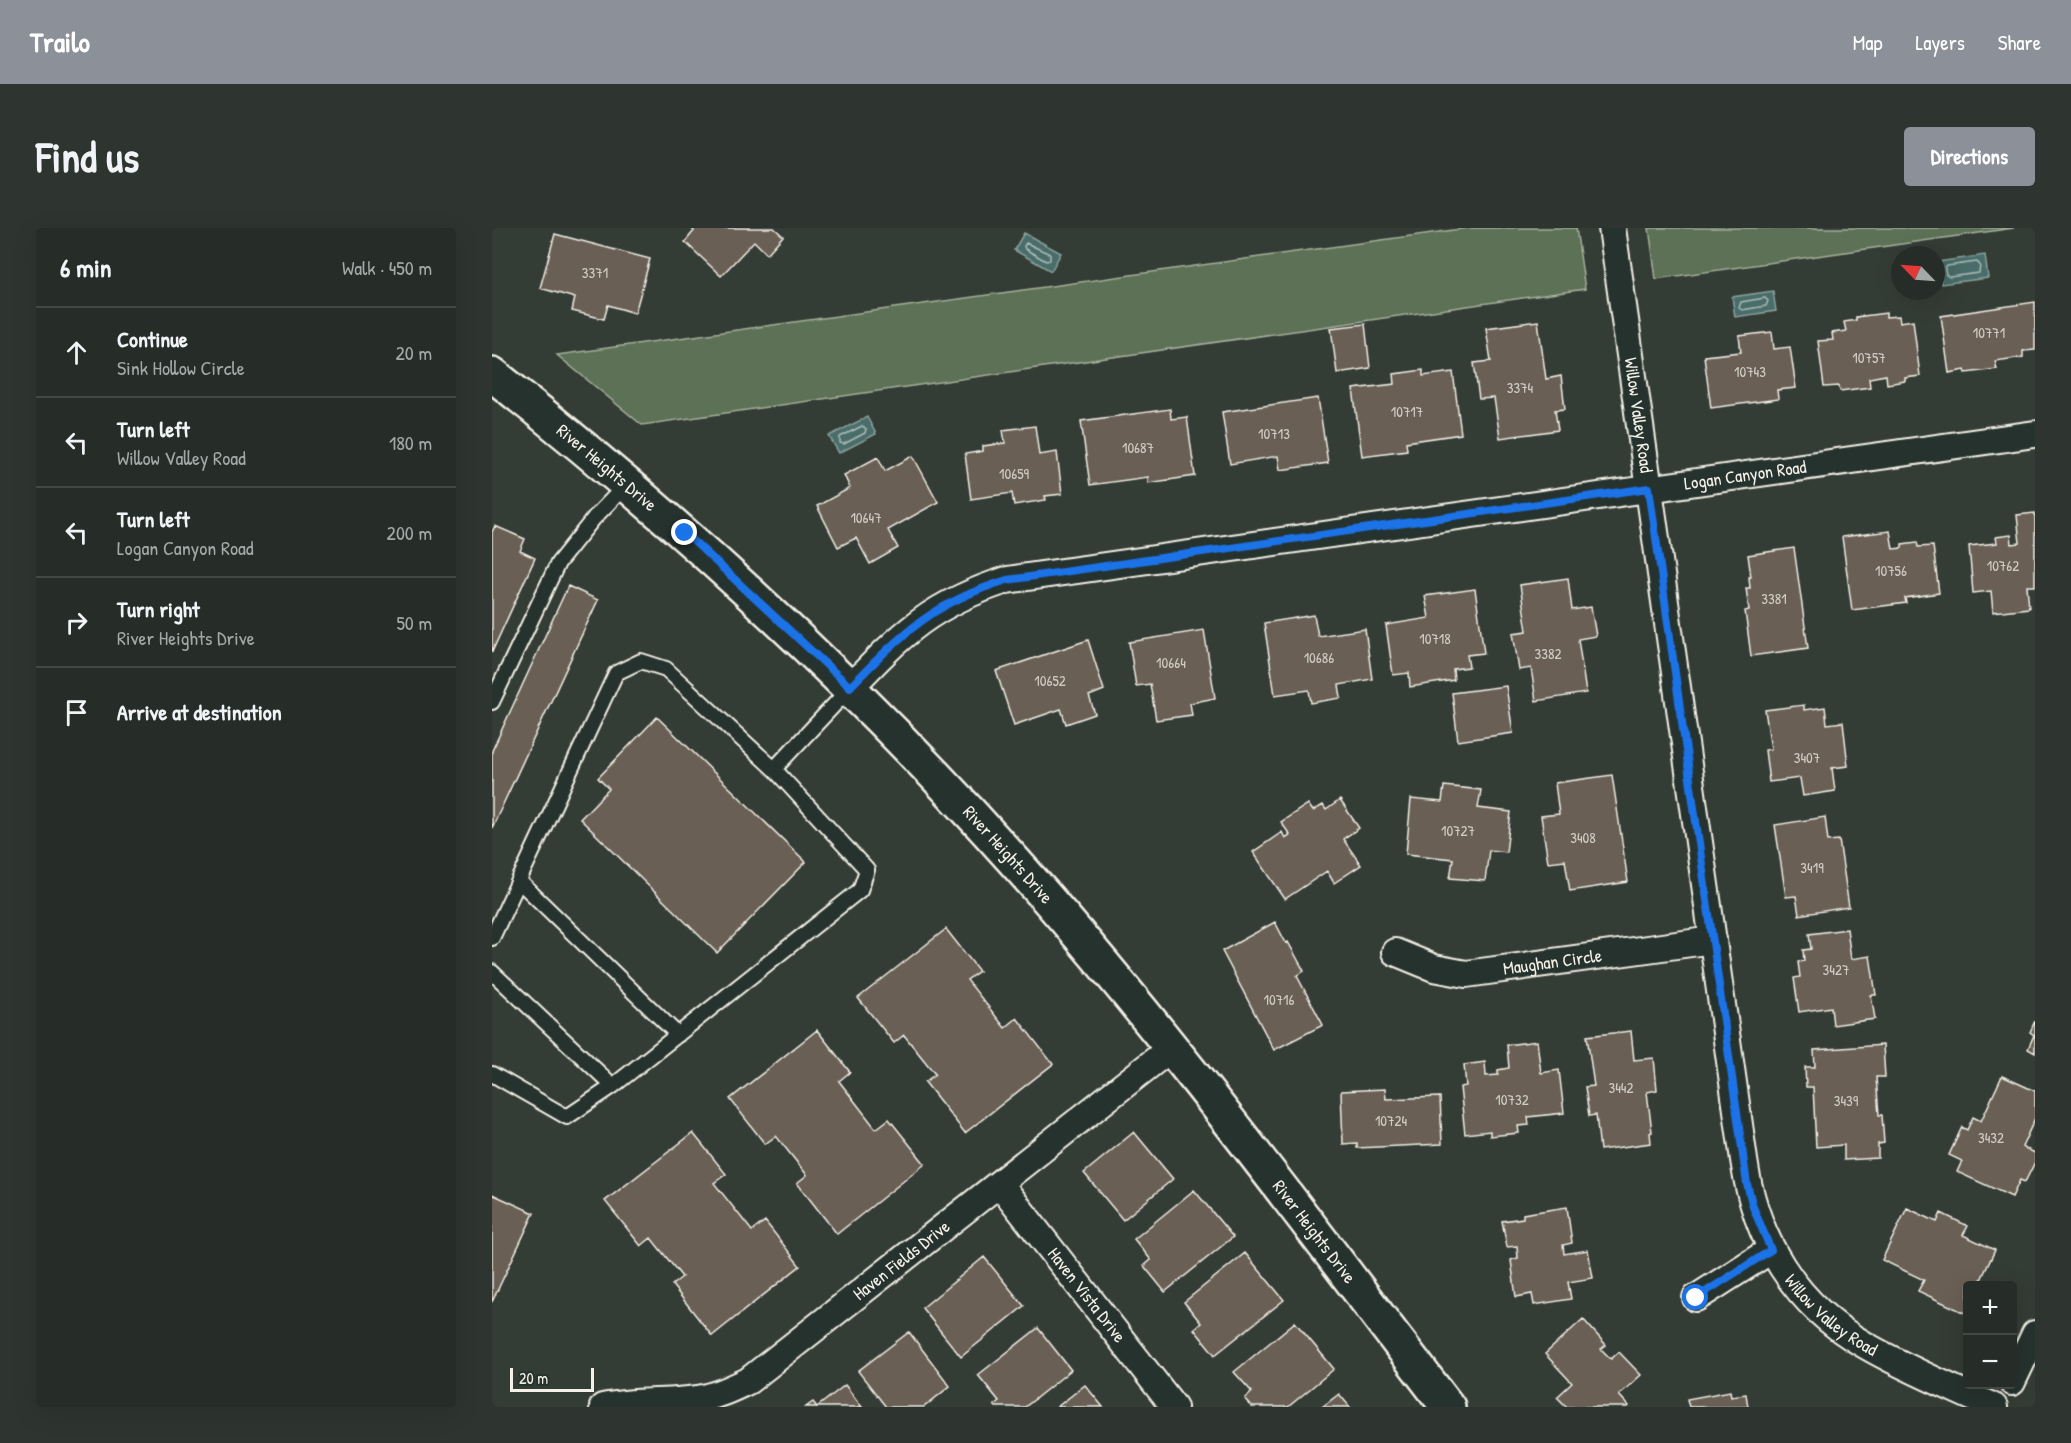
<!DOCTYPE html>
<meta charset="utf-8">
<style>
body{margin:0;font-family:"Patrick Hand",sans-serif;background:#2e3530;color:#f1f3f6}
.controls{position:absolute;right:18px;bottom:18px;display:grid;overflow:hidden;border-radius:6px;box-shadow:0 6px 24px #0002}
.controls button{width:54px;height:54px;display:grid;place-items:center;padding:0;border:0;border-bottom:2px solid #424945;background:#262d28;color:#f1f3f6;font:30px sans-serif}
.compass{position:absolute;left:1399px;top:18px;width:54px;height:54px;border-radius:50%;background:#262d28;box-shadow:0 6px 24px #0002;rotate:295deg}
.scale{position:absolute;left:18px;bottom:15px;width:84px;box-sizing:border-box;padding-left:6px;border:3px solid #f4f1e8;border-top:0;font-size:16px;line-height:21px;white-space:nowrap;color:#f4f1e8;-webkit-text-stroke:4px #26332d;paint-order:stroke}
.stop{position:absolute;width:18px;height:18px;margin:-14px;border:4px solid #1a73e8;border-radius:50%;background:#fff}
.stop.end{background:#1a73e8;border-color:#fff;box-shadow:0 2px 6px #0008}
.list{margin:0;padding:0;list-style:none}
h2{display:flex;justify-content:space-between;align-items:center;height:78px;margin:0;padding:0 24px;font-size:26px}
h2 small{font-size:20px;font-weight:400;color:#a4a8a8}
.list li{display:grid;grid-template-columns:39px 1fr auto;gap:18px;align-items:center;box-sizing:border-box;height:90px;padding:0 24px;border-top:2px solid #424945}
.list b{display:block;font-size:22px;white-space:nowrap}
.list p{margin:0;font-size:20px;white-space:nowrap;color:#a4a8a8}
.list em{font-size:20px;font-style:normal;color:#a4a8a8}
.icon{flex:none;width:33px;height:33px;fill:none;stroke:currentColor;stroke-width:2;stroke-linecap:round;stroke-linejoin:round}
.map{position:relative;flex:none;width:1543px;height:1179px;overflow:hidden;border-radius:6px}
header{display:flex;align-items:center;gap:36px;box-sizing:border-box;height:84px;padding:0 30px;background:#8c9099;color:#fff}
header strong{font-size:28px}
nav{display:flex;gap:33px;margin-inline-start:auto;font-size:21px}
.intro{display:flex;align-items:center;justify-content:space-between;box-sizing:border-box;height:144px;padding:0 36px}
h1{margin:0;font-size:42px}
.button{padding:15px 27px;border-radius:6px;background:#8c9099;color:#fff;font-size:21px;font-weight:700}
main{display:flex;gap:36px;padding:0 36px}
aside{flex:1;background:#262d28;border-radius:6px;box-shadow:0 6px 24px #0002}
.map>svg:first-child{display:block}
.green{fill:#5b7155;stroke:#a8b19e;stroke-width:1.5}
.water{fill:#486d6b;stroke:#8da29d;stroke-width:1.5}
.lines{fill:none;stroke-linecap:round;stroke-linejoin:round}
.shore{stroke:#afbcb6;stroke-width:1.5}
.building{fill:#695e54;stroke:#f4f1e8;stroke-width:1.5}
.service-casing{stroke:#f4f1e8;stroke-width:18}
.minor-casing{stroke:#f4f1e8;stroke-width:30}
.tertiary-casing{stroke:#f4f1e8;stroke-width:38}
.service{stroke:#26332d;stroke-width:14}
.minor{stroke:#26332d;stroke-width:26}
.tertiary{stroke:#26332d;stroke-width:33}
.route{stroke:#1a73e8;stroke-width:8}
.labels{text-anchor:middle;stroke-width:6;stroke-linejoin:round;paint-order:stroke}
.number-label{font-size:15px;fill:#d1ccc3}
.street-label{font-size:18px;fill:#f4f1e8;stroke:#26332d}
</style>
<header>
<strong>Trailo</strong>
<nav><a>Map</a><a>Layers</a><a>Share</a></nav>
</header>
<div class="intro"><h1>Find us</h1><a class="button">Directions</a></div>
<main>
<aside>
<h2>6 min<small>Walk · 450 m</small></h2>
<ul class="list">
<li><svg class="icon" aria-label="ahead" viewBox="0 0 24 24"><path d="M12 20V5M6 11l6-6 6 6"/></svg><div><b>Continue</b><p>Sink Hollow Circle</p></div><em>20 m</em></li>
<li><svg class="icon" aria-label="left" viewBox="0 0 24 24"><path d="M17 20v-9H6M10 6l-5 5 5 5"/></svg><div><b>Turn left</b><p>Willow Valley Road</p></div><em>180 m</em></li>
<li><svg class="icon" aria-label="left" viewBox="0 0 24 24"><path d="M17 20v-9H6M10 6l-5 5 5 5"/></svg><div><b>Turn left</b><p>Logan Canyon Road</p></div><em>200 m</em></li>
<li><svg class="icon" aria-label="right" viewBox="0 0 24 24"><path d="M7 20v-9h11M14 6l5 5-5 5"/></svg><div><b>Turn right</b><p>River Heights Drive</p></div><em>50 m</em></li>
<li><svg class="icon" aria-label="arrive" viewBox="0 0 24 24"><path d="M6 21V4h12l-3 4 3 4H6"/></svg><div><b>Arrive at destination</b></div></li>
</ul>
</aside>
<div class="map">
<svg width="1543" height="1179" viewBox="0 0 1543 1179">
<rect width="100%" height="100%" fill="#333c35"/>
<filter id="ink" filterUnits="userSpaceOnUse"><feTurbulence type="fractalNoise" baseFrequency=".0167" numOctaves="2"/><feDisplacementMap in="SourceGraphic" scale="12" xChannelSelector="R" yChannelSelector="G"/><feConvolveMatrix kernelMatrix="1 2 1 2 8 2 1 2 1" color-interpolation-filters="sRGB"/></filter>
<g filter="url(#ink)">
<path class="green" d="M976 0H1084L1093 61 150 197 65 127Z
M1157 0H1522L1164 51Z"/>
<path class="water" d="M532 5 569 25 559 43 522 22Z
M1493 27 1496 50 1449 56 1446 34Z
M1281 63 1284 83 1243 89 1240 69Z
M375 189 384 206 347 225 337 208Z"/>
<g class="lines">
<path class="shore" d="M534 15 558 26V32L554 33 533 21 532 18Z
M1485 34 1488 37 1487 45 1457 49 1454 47 1453 41 1455 38Z
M1273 70 1276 73 1274 78 1250 82 1247 80 1249 74Z
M370 198 374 201 373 205 352 216 348 215V209Z"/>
</g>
<path class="building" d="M199 0H282L291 8 275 26 262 13 229 48 193 14 202 3Z
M63 6 158 31 143 85 116 77 112 91 80 83 83 70 48 60Z
M1543 74V122L1531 123V129L1503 133 1505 141 1474 145 1473 142 1457 145 1449 88Z
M1394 85V89L1407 88 1408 94 1421 92 1428 148 1413 150V153L1395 156 1394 147 1377 150 1378 159 1348 163 1347 158 1332 159 1326 113 1341 112 1340 105 1354 103 1352 94 1364 92V89Z
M1046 93 1054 151 1069 148 1073 181 1063 182 1066 202 1008 210 1002 170 987 171 982 135 999 133 994 100Z
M873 96 878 140 845 145 839 100Z
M1280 104 1282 121 1298 119 1304 160 1285 162 1286 171 1219 180 1212 128 1249 124 1247 108Z
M931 142V148L961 144 969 206 914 214 915 222 870 228 861 161 903 156 902 146Z
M826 170 836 235 788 242 786 228 738 236 730 184Z
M678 181 679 191 695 189 703 248 656 255V249L598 257 589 193Z
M543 198 547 227 565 224 570 266 553 268 554 272 522 277 520 265 479 271 473 226 491 223V218L513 215 511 202Z
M421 228 446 274 396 302 406 320 378 336 364 310 346 319 325 278 358 260 352 247 386 229 393 243Z
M1543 285V358H1535L1537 380 1501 384 1499 363 1481 365 1477 318 1505 315 1504 309 1519 307 1520 316 1528 315 1525 287Z
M3 298 33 311 28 323 43 330 0 424V304Z
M1398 303 1401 321 1410 320V316L1425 314 1426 319 1441 318 1447 365 1413 370 1414 375 1360 382 1350 309Z
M1302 320 1316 420 1259 428 1253 383 1257 382 1254 360H1258L1257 349H1259L1256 327Z
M1076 350 1080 382 1099 379 1104 408 1086 411 1094 465 1044 473 1039 440 1027 442 1021 405 1035 403 1028 357Z
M76 358 106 372 0 600V523Z
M983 361 992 425 975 427 977 439 961 441 962 452 918 459 917 445 901 447 894 397 937 390 933 368Z
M822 387 826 408 873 401 880 451 847 457 849 470 819 475 817 462 783 467 772 395Z
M712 402 723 470 698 475 700 487 664 492 658 456 644 458 637 414Z
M596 412 612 462 597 468 603 486 574 496 569 481 522 497 504 443Z
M1014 458 1021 505 966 513 960 465Z
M1312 477V482L1333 479 1335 496 1351 494 1356 538 1340 540 1343 563 1311 568 1308 550 1277 554 1273 522 1279 521 1273 482Z
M165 489 314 634 225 725 88 591 117 561 106 550Z
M1120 547 1136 654 1078 663 1073 632 1056 634 1049 588 1067 586 1063 555Z
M952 558 989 562 986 580 1019 584 1014 624 997 622 993 653 958 650 961 631 914 626 919 571 950 574Z
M848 572 867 600 851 611 869 637 842 655 835 643 793 671 761 624 790 604 793 610 798 607 789 594 816 576 821 583 831 577 834 582Z
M1333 589 1336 613 1347 612 1357 679 1307 687 1304 668 1294 669 1283 597Z
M783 694 794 715 796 714 812 743 805 748 831 797 782 822 730 723Z
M454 701 487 743 475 752 513 800 525 790 561 836 473 905 433 854 443 846 412 807 402 815 366 770Z
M1355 701 1359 731 1378 728 1384 767H1379L1383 791 1341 797 1339 779 1307 784 1302 750 1308 749 1306 734 1312 733 1311 722 1319 721 1317 706Z
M1543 793V825L1536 821 1542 807 1538 804Z
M325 802 358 844 347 853 384 901 397 891 433 936 345 1006 305 955 315 947 284 908 273 916 238 871Z
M1139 803 1142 832 1162 830 1165 862 1155 864 1160 904 1158 905 1159 915 1108 922 1104 887 1097 888 1093 859 1102 858 1095 808Z
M1045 813 1049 845 1067 842 1072 885 1036 889 1037 897 1026 898 1027 905 998 908V903L973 906 968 859 974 858 972 837 993 834 994 848 1006 847V842L1017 840 1015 817Z
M1391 817 1393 849H1384L1387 887H1390L1392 915 1386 916V930L1352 932V917L1324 919 1321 859H1314L1313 839H1323L1322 822Z
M1510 848 1543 863V890L1530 919 1543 925V934L1533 954 1528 952 1520 969 1465 944 1470 933 1457 927 1470 899 1475 902 1481 889 1489 893Z
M893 861 894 871 948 869 950 916 865 920V915L851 916 849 863Z
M642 904 681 951 631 992 592 945Z
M201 905 234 946 222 955 260 1003 273 993 308 1038 220 1108 180 1057 190 1049 159 1010 149 1018 113 973Z
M702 962 741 1009 673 1064 652 1038 659 1032 642 1011Z
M0 966 42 985 0 1074Z
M1075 979 1080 1015 1071 1017 1072 1026 1096 1022 1101 1050 1076 1054 1079 1071 1042 1077 1040 1066 1024 1069 1019 1032 1026 1030 1025 1018 1015 1019 1010 993 1031 990V986Z
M1415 980 1445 994 1449 985 1476 998 1471 1007 1503 1022 1486 1058H1476V1080L1473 1085 1426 1063 1432 1052 1390 1032Z
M753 1025 792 1072 723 1127 702 1101 709 1095 692 1074Z
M492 1029 532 1078 469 1129 430 1080Z
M1091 1091 1114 1117 1109 1121 1119 1131 1127 1124 1149 1147 1127 1167 1137 1178 1136 1179H1075L1065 1169 1080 1155 1053 1126Z
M803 1094 842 1141 796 1179H760L753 1171 760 1164 742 1144Z
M546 1100 579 1142 533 1179H504L502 1177 507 1173 486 1147Z
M417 1104 458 1158 432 1179H394L366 1143Z
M353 1157 370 1179H314L321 1174 325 1179Z
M593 1157 611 1179H565Z
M1238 1163 1239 1168 1254 1166 1256 1179H1197L1195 1171Z
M847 1166 858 1179H830Z"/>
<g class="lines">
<defs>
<path id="service" d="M0 474 66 335 102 290 135 256
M282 541 358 460
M27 653 186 807
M0 710 124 445 149 433 174 441 282 541 375 642 368 662 121 858 75 889 0 846
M0 744 121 858"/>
<g id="minor">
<path id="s1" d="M1120 0 1252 932C1263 1011 1303 1077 1373 1117 1414 1141 1459 1159 1502 1179"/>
<path id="s2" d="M358 460C410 405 441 375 515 352L1543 206"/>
<path id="s3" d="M903 724 942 740 974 746 1221 712"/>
<path id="s4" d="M508 956 682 1179"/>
<path d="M1204 1070 1279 1022"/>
<path d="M1520 1154 1543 1106"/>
<path id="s5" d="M111 1179C145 1172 178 1176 211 1170 227 1167 241 1160 256 1153L679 820"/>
</g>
<g id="tertiary">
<path id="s6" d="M0 146C188 294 364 456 523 634 678 807 815 996 956 1179"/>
</g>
</defs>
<use href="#service" class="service-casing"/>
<use href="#minor" class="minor-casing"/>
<use href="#tertiary" class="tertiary-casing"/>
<use href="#service" class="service"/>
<use href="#minor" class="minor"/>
<use href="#tertiary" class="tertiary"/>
</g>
</g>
<g class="lines" filter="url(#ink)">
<path class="route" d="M193 305 358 459C411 405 440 375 515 352L1157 260 1255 956 1261 979 1279 1022 1204 1070"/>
</g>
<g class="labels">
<g class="number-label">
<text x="103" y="50">3371</text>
<text x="1497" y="110">10771</text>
<text x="1377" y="135">10757</text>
<text x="1258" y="149">10743</text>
<text x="1028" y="165">3374</text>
<text x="915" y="189">10717</text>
<text x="782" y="211">10713</text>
<text x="646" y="225">10687</text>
<text x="522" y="251">10659</text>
<text x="374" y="295">10647</text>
<text x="1511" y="343">10762</text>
<text x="1399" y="348">10756</text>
<text x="1282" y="376">3381</text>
<text x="943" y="416">10718</text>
<text x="1056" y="431">3382</text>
<text x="827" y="435">10686</text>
<text x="679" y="440">10664</text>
<text x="558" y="458">10652</text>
<text x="1315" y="535">3407</text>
<text x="966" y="608">10727</text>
<text x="1091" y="615">3408</text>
<text x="1320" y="645">3419</text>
<text x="1344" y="747">3427</text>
<text x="787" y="777">10716</text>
<text x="1129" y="865">3442</text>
<text x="1020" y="877">10732</text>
<text x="1354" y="878">3439</text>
<text x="899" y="898">10724</text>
<text x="1499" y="915">3432</text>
</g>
<g class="street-label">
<text dy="6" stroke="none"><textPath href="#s1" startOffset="189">Willow Valley Road</textPath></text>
<text dy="6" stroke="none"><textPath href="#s6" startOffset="148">River Heights Drive</textPath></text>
<text dy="6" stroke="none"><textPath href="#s2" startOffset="939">Logan Canyon Road</textPath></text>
<text dy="6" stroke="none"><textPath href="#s6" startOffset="706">River Heights Drive</textPath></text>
<text dy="6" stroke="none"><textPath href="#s3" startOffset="162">Maughan Circle</textPath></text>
<text dy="6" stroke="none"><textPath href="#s6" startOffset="1192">River Heights Drive</textPath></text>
<text dy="6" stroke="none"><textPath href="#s5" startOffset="344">Haven Fields Drive</textPath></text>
<text dy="6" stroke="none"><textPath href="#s4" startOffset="141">Haven Vista Drive</textPath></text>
<text dy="6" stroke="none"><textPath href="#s1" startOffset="1125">Willow Valley Road</textPath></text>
</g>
</g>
</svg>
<div class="controls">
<button>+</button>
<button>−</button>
</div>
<svg class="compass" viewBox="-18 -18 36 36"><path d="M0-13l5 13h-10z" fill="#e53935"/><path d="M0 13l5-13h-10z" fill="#a4a8a8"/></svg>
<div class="scale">20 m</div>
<div class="stop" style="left:1204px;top:1070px"></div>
<div class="stop end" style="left:193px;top:305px"></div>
</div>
</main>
